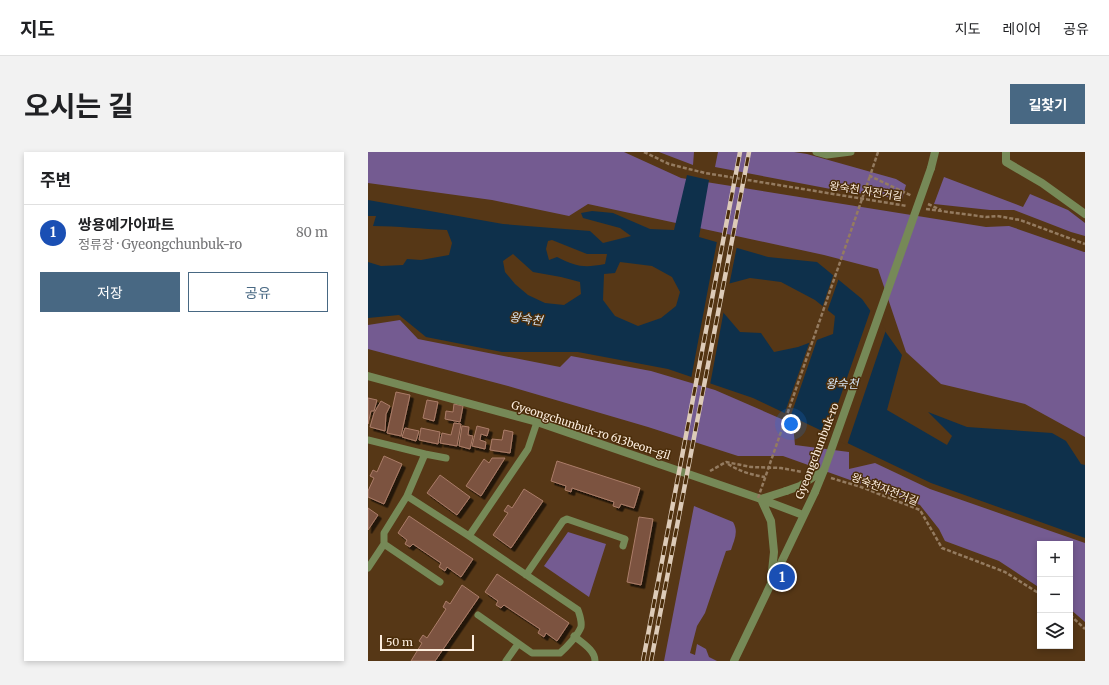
<!DOCTYPE html>
<html lang="ko">
<meta charset="utf-8">
<style>
body{margin:0;font-family:Merriweather,"Noto Sans KR",serif;background:#f2f2f2;color:#202124}
.controls{position:absolute;right:12px;bottom:12px;display:grid;overflow:hidden;border-radius:0px;box-shadow:0 2px 6px #0003}
.controls button{width:36px;height:36px;display:grid;place-items:center;padding:0;border:0;border-bottom:1px solid #e0e0e0;background:#fff;color:#202124;font:20px sans-serif}
.scale{position:absolute;left:12px;bottom:10px;width:94px;box-sizing:border-box;padding-left:4px;border:2px solid #fcedde;border-top:0;font-size:11px;line-height:14px;white-space:nowrap;color:#fcedde;-webkit-text-stroke:3px #4b2d0a;paint-order:stroke}
.you{position:absolute;left:423px;top:272px;width:14px;height:14px;margin:-10px;border:3px solid #fff;border-radius:50%;background:#1a73e8;box-shadow:0 0 0 6px #1a73e833}
.badge{display:grid;place-items:center;width:26px;height:26px;border-radius:50%;background:#486883;color:#fff;font-size:13px;font-weight:700}
.pin{position:absolute;translate:-50% -50%;border:2px solid #fff;box-shadow:0 1px 4px #0006}
.list{margin:0;padding:0;list-style:none}
h2{display:flex;justify-content:space-between;align-items:center;height:52px;margin:0;padding:0 16px;font-size:17px}
h2 small{font-size:13px;font-weight:400;color:#757577}
.list li{display:grid;grid-template-columns:26px 1fr auto;gap:12px;align-items:center;box-sizing:border-box;height:56px;padding:0 16px;border-top:1px solid #e0e0e0}
.list b{display:block;font-size:15px;white-space:nowrap}
.list p{margin:0;font-size:13px;white-space:nowrap;color:#757577}
.list em{font-size:13px;font-style:normal;color:#757577}
.actions{display:flex;gap:8px;padding:12px 16px}
.actions a{flex:1;padding:9px 0;border:1px solid #486883;border-radius:0px;text-align:center;font-size:14px;color:#486883}
.actions .main{background:#486883;color:#fff}
.icon{flex:none;width:22px;height:22px;fill:none;stroke:currentColor;stroke-width:2;stroke-linecap:round;stroke-linejoin:round}
.map{position:relative;flex:none;width:717px;height:509px;overflow:hidden;border-radius:0px}
header{display:flex;align-items:center;gap:24px;box-sizing:border-box;height:56px;padding:0 20px;background:#fff;border-bottom:1px solid #e0e0e0}
header strong{font-size:19px}
nav{display:flex;gap:22px;margin-inline-start:auto;font-size:14px}
.intro{display:flex;align-items:center;justify-content:space-between;box-sizing:border-box;height:96px;padding:0 24px}
h1{margin:0;font-size:28px}
.button{padding:10px 18px;border-radius:0px;background:#486883;color:#fff;font-size:14px;font-weight:700}
main{display:flex;gap:24px;padding:0 24px}
aside{flex:1;background:#fff;border-radius:0px;box-shadow:0 2px 6px #0003}
.map>svg:first-child{display:block}
.green{fill:#745b91}
.water{fill:#0e304b;fill-rule:evenodd}
.pier{fill:#563716}
.building{fill:#7c523f;stroke:#ab7d69;filter:url(#shadow)}
.lines{fill:none;stroke-linecap:round;stroke-linejoin:round}
.path{stroke:#947b60;stroke-width:2.5;stroke-dasharray:4 2;stroke-linecap:butt}
.service{stroke:#768957;stroke-width:7}
.minor{stroke:#768957;stroke-width:8}
.tertiary{stroke:#768957;stroke-width:8}
.rail-casing{stroke:#ddcbb8;stroke-width:4.5}
.rail{stroke:#4b2d0a;stroke-width:3;stroke-dasharray:9;stroke-linecap:butt}
.path-bridge{stroke:#947b60;stroke-width:2.5;stroke-dasharray:4 2;stroke-linecap:butt}
.minor-bridge{stroke:#768957;stroke-width:8}
.tertiary-bridge{stroke:#768957;stroke-width:8}
.labels{text-anchor:middle;stroke-width:3;stroke-linejoin:round;paint-order:stroke}
.street-label{font-size:11px;fill:#fcedde;stroke:#4b2d0a}
.water-label{font-size:12px;font-style:italic;fill:#d5e6f5;stroke:#4b2d0a}
</style>
<header>
<strong>지도</strong>
<nav><a>지도</a><a>레이어</a><a>공유</a></nav>
</header>
<div class="intro"><h1>오시는 길</h1><a class="button">길찾기</a></div>
<main>
<aside>
<h2>주변<small></small></h2>
<ul class="list">
<li><span class="badge" style="background:#1a4fb4">1</span><div><b>쌍용예가아파트</b><p>정류장 · Gyeongchunbuk-ro</p></div><em>80 m</em></li>
</ul>
<div class="actions"><a class="main">저장</a><a>공유</a></div>
</aside>
<div class="map">
<svg width="717" height="509" viewBox="0 0 717 509">
<defs>
<filter id="shadow"><feDropShadow dx="3.5" dy="3.5" stdDeviation="0" flood-color="#0009"/></filter>
</defs>
<rect width="100%" height="100%" fill="#563716"/>
<path class="green" d="M0 0H256L313 26 618 75 641 74 716 100H717V285L657 252 573 232 538 200 510 117 456 103 220 52 201 64 124 48 0 31Z
M291 0H326L325 13Z
M350 0H426L439 2 528 27 538 33 534 47 468 38 347 15Z
M576 25 655 55 662 42 700 58 717 71V84L703 80 646 58H622L566 52Z
M32 168 50 187 192 215 203 204 283 219 347 238 425 272 427 293 481 300V317L507 311 562 337 717 391V470L702 457V392H672V436L631 409 577 389 571 377 552 353 415 304H370L280 275 140 234 0 197V173Z
M326 354 365 370C371 380 366 388 363 398L358 399 337 461 329 474 322 501 327 503 329 492 338 497 341 505 349 509H296Z
M200 380 238 392 221 445 176 414Z"/>
<path class="water" d="M319 23 341 28 331 85 400 105 449 110 494 147 534 203 519 258 579 293 584 284 560 260 599 275 684 281 698 289 713 312 717 313V386L563 331 385 246 300 217 210 200H134L58 185 31 163 0 166V110L13 114 35 113 39 107 53 108 81 103 84 91 79 78C54 77 30 74 5 74L8 64H0V48L135 72 222 79 235 91 263 84 252 76 215 66 213 61 224 59 245 61 282 77 306 78ZM184 88 219 102H239L237 112C216 116 209 115 189 105L181 108 178 97 180 89ZM145 102 165 120 193 125 212 130 213 142 196 153 177 151 160 143 147 132 137 120 135 109ZM252 110 284 114 304 125 312 140 308 154 293 166 270 174 247 164 235 148 236 122 247 121ZM382 126 413 130 447 148 467 164 465 182 430 195 406 200 393 181 372 180 348 152 352 134Z"/>
<path class="pier" d="M349 89 369 94 361 134 354 135 350 151 356 158 342 233 323 227Z
M466 121 471 126 459 160 454 156Z
M503 157 518 178 479 293 459 283Z
M450 185 422 266 416 263 442 189Z"/>
<path class="building" d="M28 240 42 243 33 284 19 281Z
M0 246 9 248 6 259H3L0 272Z
M59 248 70 250 66 269 55 266Z
M13 249 22 254 18 262 17 279 2 275 6 261Z
M86 252 95 254 92 270 77 267 78 259 85 260Z
M86 271 93 272 89 294 72 291 74 281 83 283Z
M94 274 101 275 100 283 105 284 102 297 91 294Z
M109 274 121 277 119 284 113 282 112 288 118 290 117 297 104 294Z
M37 276 51 279 48 289 34 285Z
M53 276 72 280 70 292 51 288Z
M136 278 145 280 142 301 122 298 124 287 134 288Z
M16 304 34 312 16 352 0 345V339L6 326 2 324 5 318 9 320Z
M124 306H137L113 344 98 334 116 307 121 311Z
M189 309 272 336 266 356 253 352 251 356 245 354 246 350 204 336 203 340 197 338 198 334 183 329Z
M72 323 102 345 89 363 59 341Z
M156 337 175 349 143 396 125 383 140 361 136 359 140 353 144 356Z
M0 356 10 363 0 378Z
M41 364 105 407 93 425 79 415 77 419 71 415 73 411 45 392 42 395 37 392 39 388 30 381Z
M271 365 285 367 273 433 259 430Z
M129 422 201 471 189 489 178 481 176 485 170 481 172 477 136 453 133 456 128 453 130 449 117 440Z
M94 433 111 445 67 509H43L54 491 51 489 55 483 59 486 78 457 75 455 78 449 82 452Z"/>
<g class="lines">
<path class="path" d="M276 0 301 12 337 21 539 54
M510 0 502 24 544 44
M560 52 573 58
M558 57 618 65 629 64 652 68 717 92
M360 312C371 319 384 323 397 325
M342 319 358 310 383 315 413 316 434 320
M463 326 493 335 552 358 574 396 637 420 672 442
M702 463 717 477"/>
<path class="service" d="M448 0 459 3 483 0
M0 288 57 302
M78 306 57 302 39 344 101 384
M16 392 72 430
M0 416 16 392V381L39 344
M158 423 195 369 199 367 257 387 255 394
M110 463 164 501H192C199 495 210 483 213 475 214 469 212 464 210 458L101 384 160 297 169 270
M206 484C214 491 227 498 227 509
M138 509 150 492"/>
<path class="minor" d="M638 0V10L674 31 717 62
M0 224 169 270 390 346 435 363
M403 429 406 400 403 369 393 347 418 339"/>
<path class="tertiary" d="M563 16 567 0
M366 509 447 340"/>
<defs>
<path id="rail" d="M275 509 372 0
M283 509 381 0"/>
</defs>
<use href="#rail" class="rail-casing"/>
<use href="#rail" class="rail"/>
<path class="path-bridge" d="M390 346 502 24"/>
<path class="minor-bridge" d="M418 339 432 334 456 318"/>
<path class="tertiary-bridge" d="M447 340 456 318 563 16"/>
</g>
<g class="labels">
<g class="street-label">
<text transform="translate(498 39) rotate(9)" y="4">왕숙천 자전거길</text>
<text transform="translate(223 278) rotate(18)" y="4">Gyeongchunbuk-ro 613beon-gil</text>
<text transform="translate(449 299) rotate(-69)" y="4">Gyeongchunbuk-ro</text>
<text transform="translate(517 337) rotate(21)" y="4">왕숙천자전거길</text>
</g>
<g class="water-label">
<text transform="translate(158 167) rotate(7)" y="4">왕숙천</text>
<text x="474" y="236">왕숙천</text>
</g>
</g>
</svg>
<div class="controls">
<button>+</button>
<button>−</button>
<button><svg class="icon" aria-label="layers" viewBox="0 0 24 24"><path d="M12 4l9 5-9 5-9-5zM3 14l9 5 9-5"/></svg></button>
</div>
<div class="scale">50 m</div>
<div class="you"></div>
<div class="pin badge" style="left:414px;top:425px;background:#1a4fb4">1</div>
</div>
</main>
